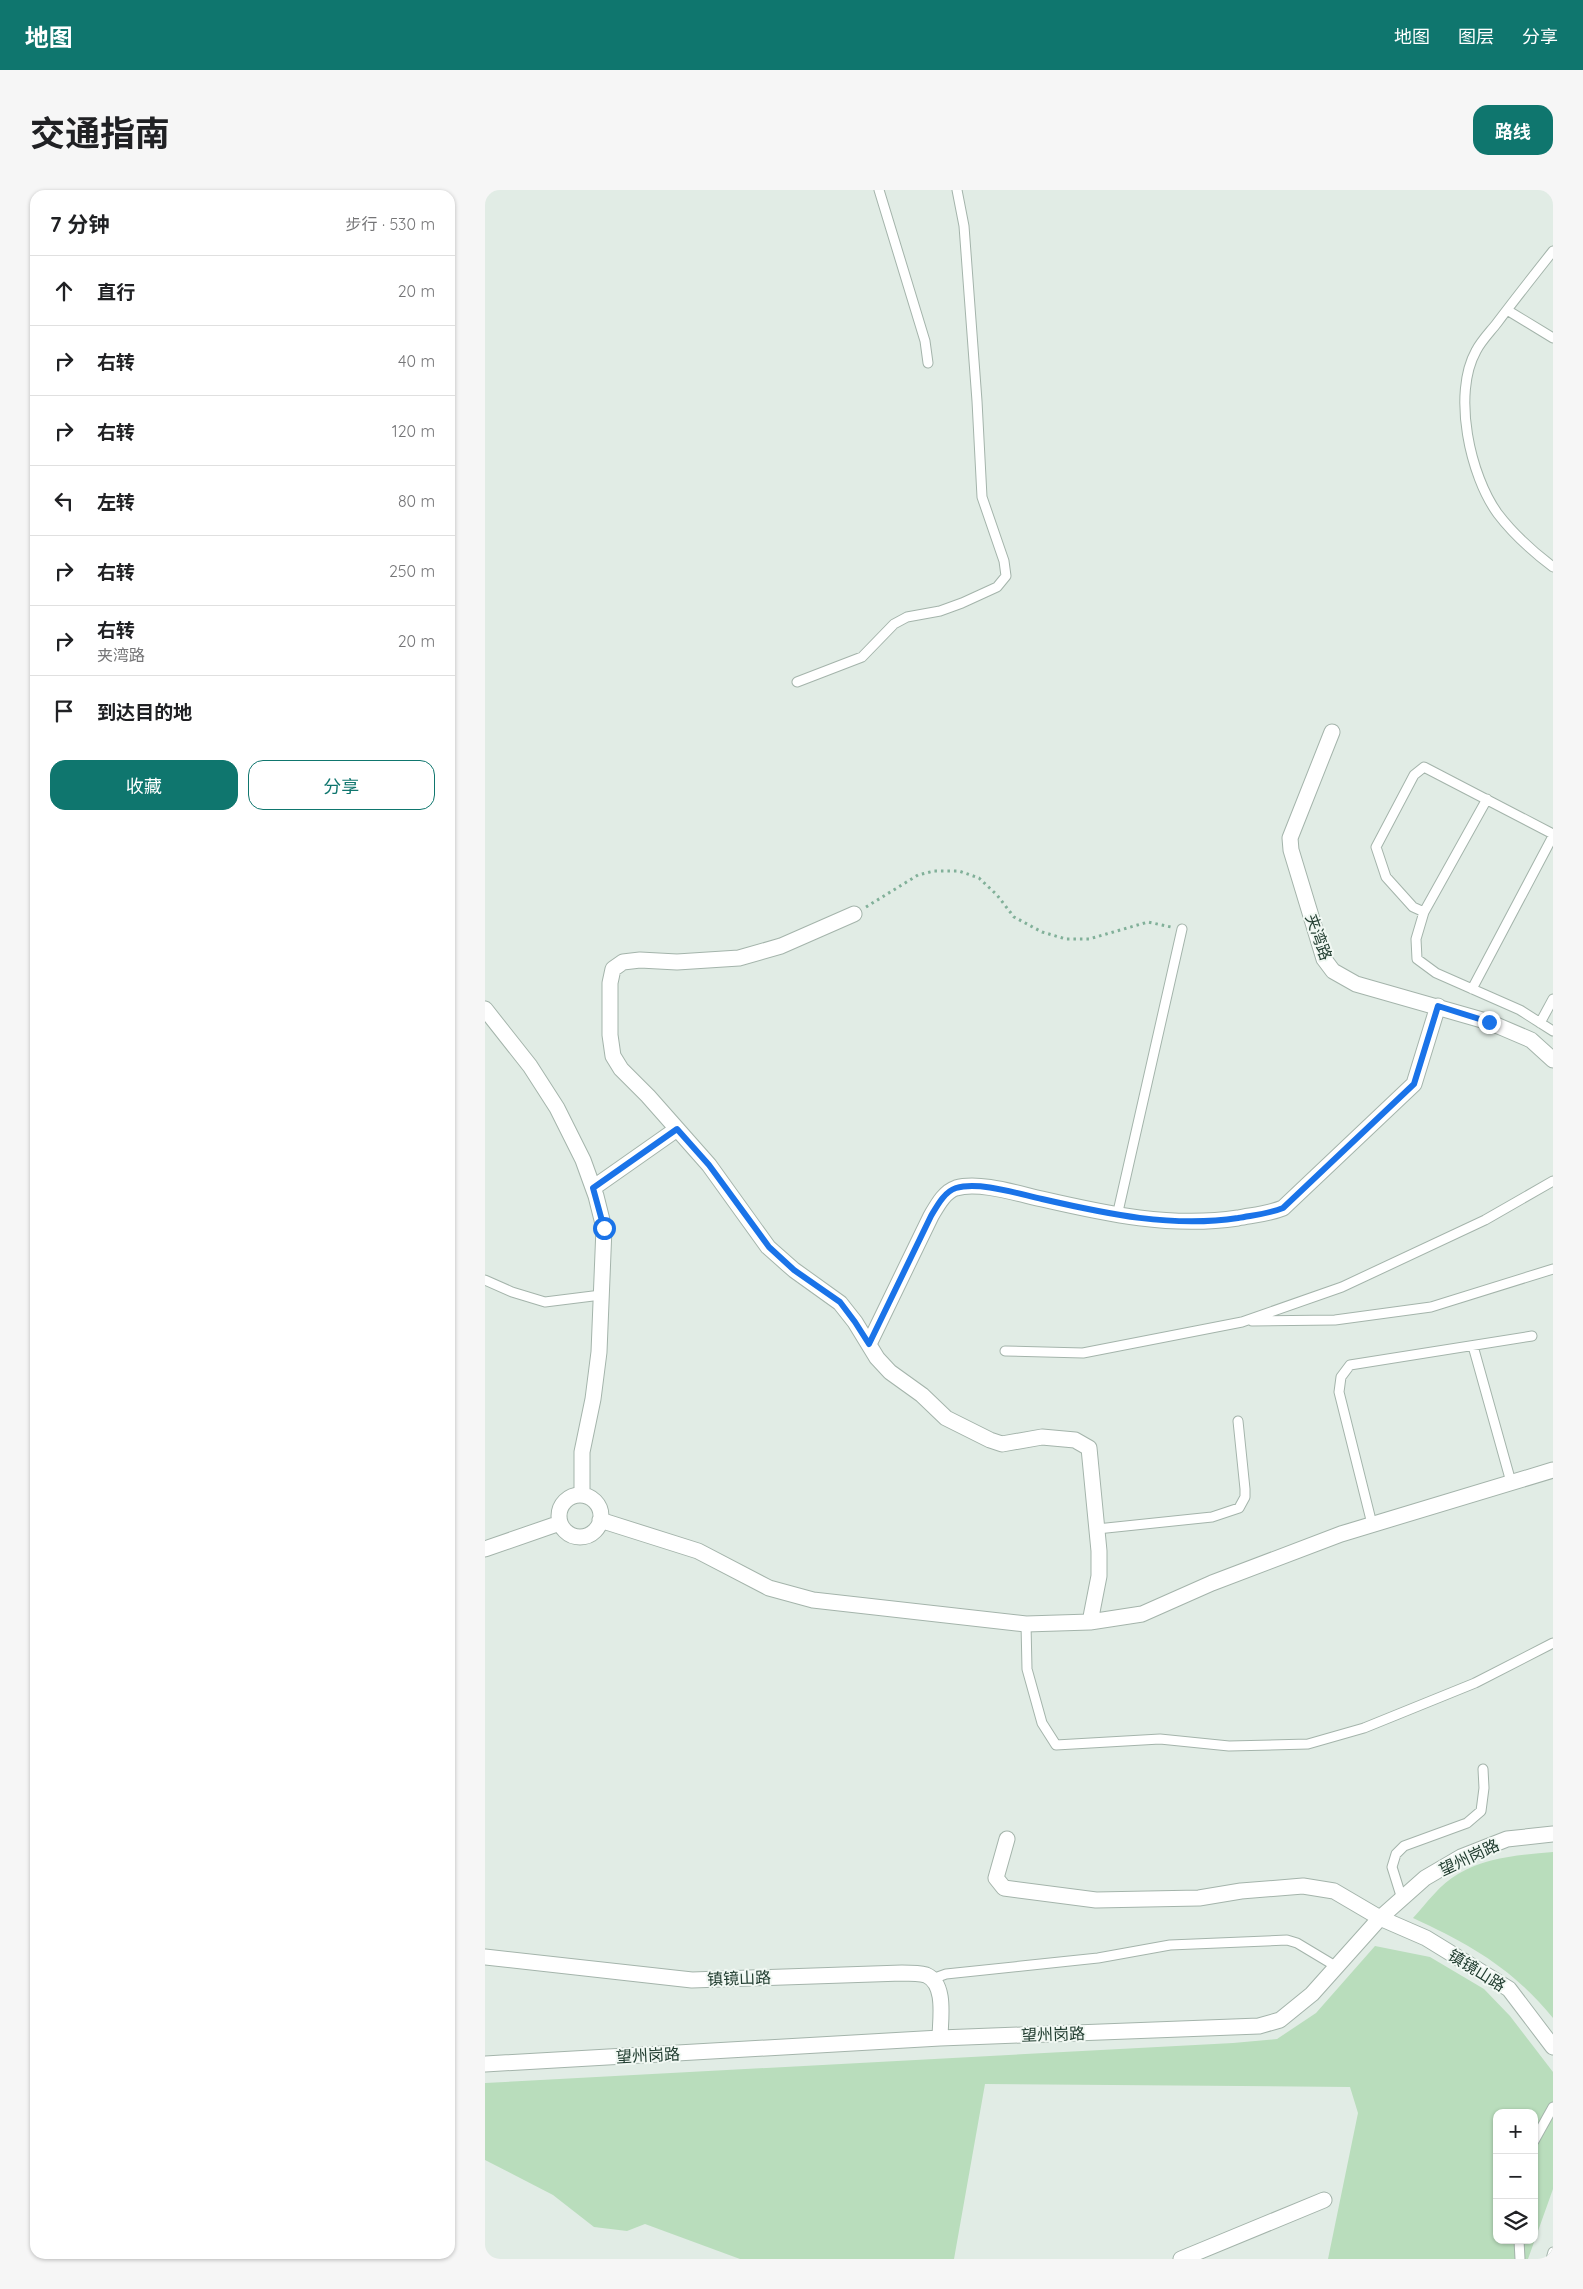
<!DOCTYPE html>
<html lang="zh">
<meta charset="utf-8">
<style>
body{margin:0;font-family:Quicksand,"Noto Sans SC",sans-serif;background:#f6f6f6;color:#202124}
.controls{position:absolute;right:15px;bottom:15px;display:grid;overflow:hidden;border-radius:10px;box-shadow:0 1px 4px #0004}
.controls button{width:45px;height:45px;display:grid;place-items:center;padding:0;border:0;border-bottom:1px solid #e0e0e0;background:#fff;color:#202124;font:25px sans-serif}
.stop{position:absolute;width:15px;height:15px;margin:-11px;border:4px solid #1a73e8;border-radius:50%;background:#fff}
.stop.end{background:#1a73e8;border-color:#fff;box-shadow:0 1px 5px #0008}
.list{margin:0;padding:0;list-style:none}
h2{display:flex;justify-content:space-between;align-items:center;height:65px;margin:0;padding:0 20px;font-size:21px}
h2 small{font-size:16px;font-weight:400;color:#757577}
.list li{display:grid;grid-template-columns:32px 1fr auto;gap:15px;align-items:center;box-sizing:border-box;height:70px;padding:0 20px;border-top:1px solid #e0e0e0}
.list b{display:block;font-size:19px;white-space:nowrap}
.list p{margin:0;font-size:16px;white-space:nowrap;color:#757577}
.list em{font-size:16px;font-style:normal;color:#757577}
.actions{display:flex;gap:10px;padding:15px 20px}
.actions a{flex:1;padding:11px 0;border:1px solid #0f766e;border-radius:15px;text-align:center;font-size:18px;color:#0f766e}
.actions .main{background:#0f766e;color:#fff}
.icon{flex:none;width:28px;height:28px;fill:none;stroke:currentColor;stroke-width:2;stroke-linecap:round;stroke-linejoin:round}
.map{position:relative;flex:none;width:1068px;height:2069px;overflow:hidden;border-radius:15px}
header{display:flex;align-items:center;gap:30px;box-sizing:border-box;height:70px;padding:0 25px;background:#0f766e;color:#fff}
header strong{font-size:24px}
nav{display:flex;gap:28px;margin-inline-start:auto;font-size:18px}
.intro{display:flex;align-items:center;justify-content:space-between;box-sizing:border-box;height:120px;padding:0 30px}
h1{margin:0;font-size:35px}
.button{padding:12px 22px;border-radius:15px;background:#0f766e;color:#fff;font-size:18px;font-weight:700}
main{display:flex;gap:30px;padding:0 30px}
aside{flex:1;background:#fff;border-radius:15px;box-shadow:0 1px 4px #0004}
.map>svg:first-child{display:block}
.green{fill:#b9ddbc;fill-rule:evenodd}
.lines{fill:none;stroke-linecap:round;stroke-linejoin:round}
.service-casing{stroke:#a4b4ab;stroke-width:11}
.minor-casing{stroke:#a4b4ab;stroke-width:17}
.tertiary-casing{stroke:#a4b4ab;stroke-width:17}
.path{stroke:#81b099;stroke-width:3;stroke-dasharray:2.5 4;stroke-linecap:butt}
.service{stroke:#fff;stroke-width:9}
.minor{stroke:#fff;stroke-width:15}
.tertiary{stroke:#fff;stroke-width:15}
.route{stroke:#1a73e8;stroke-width:6}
.labels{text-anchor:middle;stroke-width:4;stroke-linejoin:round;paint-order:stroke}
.street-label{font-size:16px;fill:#213d30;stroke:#f1f8f3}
</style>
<header>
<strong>地图</strong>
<nav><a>地图</a><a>图层</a><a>分享</a></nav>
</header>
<div class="intro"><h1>交通指南</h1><a class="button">路线</a></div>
<main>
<aside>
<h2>7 分钟<small>步行 · 530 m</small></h2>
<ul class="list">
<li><svg class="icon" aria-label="ahead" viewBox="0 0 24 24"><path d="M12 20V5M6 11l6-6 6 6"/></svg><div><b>直行</b></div><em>20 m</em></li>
<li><svg class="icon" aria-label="right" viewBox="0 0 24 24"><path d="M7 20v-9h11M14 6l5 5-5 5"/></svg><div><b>右转</b></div><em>40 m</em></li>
<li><svg class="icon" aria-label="right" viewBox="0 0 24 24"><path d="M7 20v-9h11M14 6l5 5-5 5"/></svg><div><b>右转</b></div><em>120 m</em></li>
<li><svg class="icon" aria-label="left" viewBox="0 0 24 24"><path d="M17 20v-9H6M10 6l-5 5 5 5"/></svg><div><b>左转</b></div><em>80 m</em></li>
<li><svg class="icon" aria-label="right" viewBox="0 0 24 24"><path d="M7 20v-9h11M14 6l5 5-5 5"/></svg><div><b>右转</b></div><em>250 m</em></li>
<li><svg class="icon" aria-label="right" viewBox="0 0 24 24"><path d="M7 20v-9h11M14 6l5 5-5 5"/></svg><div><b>右转</b><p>夹湾路</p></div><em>20 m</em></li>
<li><svg class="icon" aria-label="arrive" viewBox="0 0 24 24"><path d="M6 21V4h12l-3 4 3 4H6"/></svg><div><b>到达目的地</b></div></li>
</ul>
<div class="actions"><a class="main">收藏</a><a>分享</a></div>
</aside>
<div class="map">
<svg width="1068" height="2069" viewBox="0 0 1068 2069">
<rect width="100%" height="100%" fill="#e1ece5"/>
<path class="green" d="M1068 1662V1828C1027 1778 986 1755 928 1728 942 1713 955 1694 973 1684 1002 1667 1036 1665 1068 1662Z
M890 1756 945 1767 999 1799 1025 1826 1068 1882V1999L1043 2069H843L873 1923 865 1897 500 1894 469 2069H255L160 2034 142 2041 109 2037 68 2005 0 1970V1893L748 1853 792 1849 831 1823ZM1012 1923H1049V2050H1012Z"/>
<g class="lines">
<defs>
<path id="service" d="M394 0 440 151 443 173
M1068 61C1049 85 1030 109 1012 133 1005 142 996 151 991 161 967 204 985 286 1013 324 1029 345 1047 361 1068 377
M1022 120 1068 148
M312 492 377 467 409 434 422 427 455 421 477 413 512 397 521 386 519 371 497 307 492 211 479 36 472 0
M1002 609 939 722 931 749 932 769 951 783 1035 820 1068 841
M939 722 928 717 901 687 891 657 929 585 939 577 1068 644
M987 799 1068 646
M1055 833 1068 809
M632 1026 697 739
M0 1090 27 1102 60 1112 116 1105
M767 1131 850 1130 946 1117 1068 1079
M988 1156 1026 1292
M520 1161 598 1163 757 1132 857 1097 1000 1030 1068 991
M887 1334 854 1202 856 1187 865 1175 1047 1146
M612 1339 727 1327 754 1318 760 1307V1299L753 1231
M541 1434 542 1479 557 1533 571 1555 675 1549 744 1556 823 1554 879 1538 990 1493 1068 1453
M917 1709 907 1677 911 1664 919 1656 982 1633 996 1621 999 1598 998 1579
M447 1789 461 1784 613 1768 685 1755 802 1750 812 1753 852 1777
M1049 1951 1068 1917
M1034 2050 1035 2069
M1066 2069 1068 2062"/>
<path id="minor" d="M369 724 296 756 254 768 192 772 155 770 138 772 128 779 125 793V845L128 866 136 879 163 906 224 975 283 1057 309 1080 355 1113 370 1132 392 1168 405 1182 437 1205 461 1228 505 1250 517 1254 557 1247 590 1250 604 1258 614 1361V1386L605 1432
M0 819 45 876 72 918 98 970 111 1006 119 1038 114 1162 108 1209 97 1262V1305
M108 998 192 939
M384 1154 446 1026C452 1016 459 1002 471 998 494 991 534 1004 557 1009 622 1024 686 1038 753 1028 769 1025 783 1024 798 1018L929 894 953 816
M74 1326a21 21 0 1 1 42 0a21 21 0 1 1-42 0Z
M115 1330 213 1361 284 1398 328 1410 541 1434 605 1432 657 1424 727 1393 856 1344 1068 1280
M0 1359 75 1333
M522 1649 511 1688 519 1698 611 1710 714 1708 756 1701 818 1696 849 1701 895 1728
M696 2069 839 2010"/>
<path id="tertiary" d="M847 542 805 648 806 660 839 769 848 781 871 794 1004 832 1046 850 1068 870
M895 1728 941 1748 1024 1799 1068 1857
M0 1767 207 1790 417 1783C424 1783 434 1783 441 1785 462 1794 455 1830 455 1848
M0 1874 455 1848 774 1836 795 1830 827 1804 895 1728 940 1688 976 1667 1022 1649 1068 1644"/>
</defs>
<use href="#service" class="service-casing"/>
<use href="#minor" class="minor-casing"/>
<use href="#tertiary" class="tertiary-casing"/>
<path class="path" d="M381 717 433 685 449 681H474L494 688 512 705 529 727 557 742 581 749H604L663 732 686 737"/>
<use href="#service" class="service"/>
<use href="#minor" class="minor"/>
<use href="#tertiary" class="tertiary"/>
</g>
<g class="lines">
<path class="route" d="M119 1038 108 998 192 939 224 975 284 1057 309 1080 355 1112 370 1132 384 1154 446 1026C452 1016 459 1002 471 998 494 991 534 1004 557 1009 622 1024 687 1038 753 1028 769 1025 783 1024 798 1018L929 894 953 816 1004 832"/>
</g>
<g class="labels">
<g class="street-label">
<text transform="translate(834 747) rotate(70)" y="6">夹湾路</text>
<text transform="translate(984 1667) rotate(-25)" y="6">望州岗路</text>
<text transform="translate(992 1780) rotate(32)" y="6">镇镜山路</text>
<text transform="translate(254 1788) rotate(-2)" y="6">镇镜山路</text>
<text transform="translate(568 1844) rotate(-2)" y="6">望州岗路</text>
<text transform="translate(163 1865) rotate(-3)" y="6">望州岗路</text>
</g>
</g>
</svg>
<div class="controls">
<button>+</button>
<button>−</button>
<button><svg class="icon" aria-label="layers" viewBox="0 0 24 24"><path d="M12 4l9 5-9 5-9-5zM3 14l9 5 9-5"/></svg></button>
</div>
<div class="stop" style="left:119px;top:1038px"></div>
<div class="stop end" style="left:1004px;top:832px"></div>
</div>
</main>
